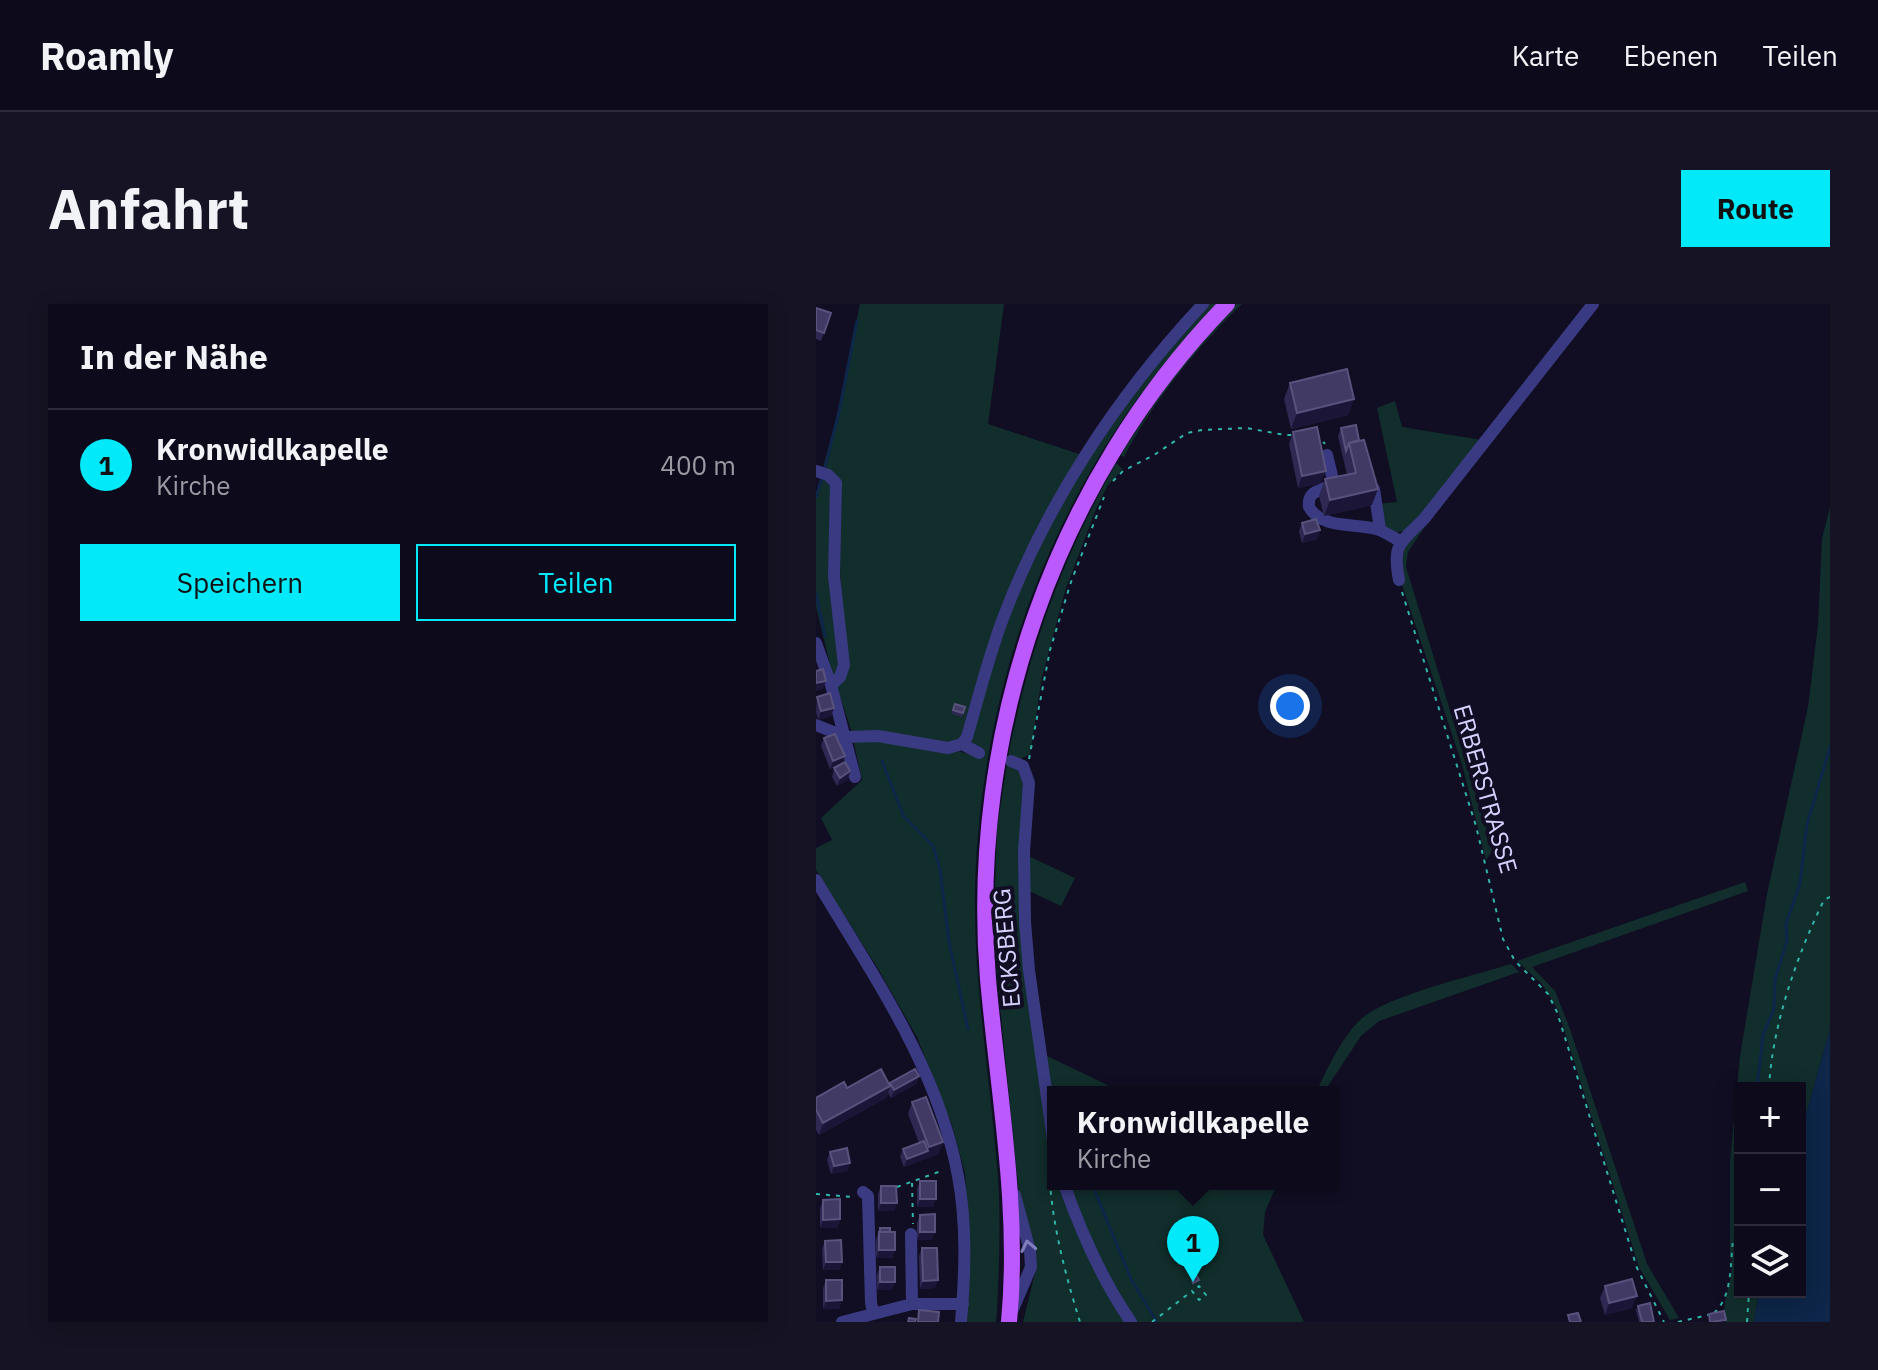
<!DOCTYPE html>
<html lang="de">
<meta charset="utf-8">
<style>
body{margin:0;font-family:"IBM Plex Sans",sans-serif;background:#161324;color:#f1f3f6}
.controls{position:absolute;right:24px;bottom:24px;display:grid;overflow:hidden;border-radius:0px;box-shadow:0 4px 20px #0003}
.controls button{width:72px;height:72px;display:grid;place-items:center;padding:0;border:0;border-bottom:2px solid #2d2b3a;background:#0d0a1b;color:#f1f3f6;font:40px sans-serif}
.you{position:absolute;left:474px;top:402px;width:28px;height:28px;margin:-20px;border:6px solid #fff;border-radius:50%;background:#1a73e8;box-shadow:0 0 0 12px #1a73e833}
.badge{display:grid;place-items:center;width:52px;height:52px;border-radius:50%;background:#02e9fa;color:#111;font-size:26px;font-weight:700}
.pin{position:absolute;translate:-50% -66px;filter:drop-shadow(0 2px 4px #0008)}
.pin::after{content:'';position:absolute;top:42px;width:28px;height:24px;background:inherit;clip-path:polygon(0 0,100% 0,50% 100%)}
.popup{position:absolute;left:231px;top:782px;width:292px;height:104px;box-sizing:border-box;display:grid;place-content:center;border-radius:0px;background:#0d0a1b;filter:drop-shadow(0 2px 6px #0005);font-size:26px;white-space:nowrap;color:#9a9aa3}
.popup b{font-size:30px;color:#f1f3f6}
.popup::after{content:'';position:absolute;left:50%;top:100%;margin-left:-16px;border:16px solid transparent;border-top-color:#0d0a1b}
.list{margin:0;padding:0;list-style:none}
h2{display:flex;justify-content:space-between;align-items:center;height:104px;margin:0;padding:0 32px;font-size:34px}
h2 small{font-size:26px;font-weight:400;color:#9a9aa3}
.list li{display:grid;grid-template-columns:52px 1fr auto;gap:24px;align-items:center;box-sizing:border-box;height:112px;padding:0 32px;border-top:2px solid #2d2b3a}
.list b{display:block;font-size:30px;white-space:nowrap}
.list p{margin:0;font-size:26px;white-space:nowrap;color:#9a9aa3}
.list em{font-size:26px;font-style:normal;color:#9a9aa3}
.actions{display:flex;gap:16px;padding:24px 32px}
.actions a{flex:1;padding:18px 0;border:2px solid #02e9fa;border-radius:0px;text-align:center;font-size:28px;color:#02e9fa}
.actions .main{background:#02e9fa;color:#111}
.icon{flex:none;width:44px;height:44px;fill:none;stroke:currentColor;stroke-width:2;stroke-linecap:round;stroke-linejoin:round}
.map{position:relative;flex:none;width:1014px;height:1018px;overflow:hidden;border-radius:0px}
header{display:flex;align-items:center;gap:48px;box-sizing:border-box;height:112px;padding:0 40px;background:#0d0a1b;border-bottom:2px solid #2d2b3a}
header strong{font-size:38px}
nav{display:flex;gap:44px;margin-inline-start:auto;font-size:28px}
.intro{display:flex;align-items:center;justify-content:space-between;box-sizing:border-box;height:192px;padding:0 48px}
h1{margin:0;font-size:56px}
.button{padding:20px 36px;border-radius:0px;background:#02e9fa;color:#111;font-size:28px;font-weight:700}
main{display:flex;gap:48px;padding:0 48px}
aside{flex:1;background:#0d0a1b;border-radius:0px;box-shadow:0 4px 20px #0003}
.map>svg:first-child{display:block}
.green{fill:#112e2c}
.water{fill:#0d2649}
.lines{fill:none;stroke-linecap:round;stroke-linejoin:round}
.stream{stroke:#0d2649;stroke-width:3}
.path{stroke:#2fb5a9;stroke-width:2;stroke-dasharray:4 6;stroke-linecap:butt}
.minor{stroke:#3a3a82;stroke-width:12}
.major{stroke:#bb59fe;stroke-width:16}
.wall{fill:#2f2852}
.shaded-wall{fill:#1b1638}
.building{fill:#403a65;stroke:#58527d;stroke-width:2}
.oneway{stroke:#807eba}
.labels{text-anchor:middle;stroke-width:8;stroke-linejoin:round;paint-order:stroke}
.street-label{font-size:24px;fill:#d5d1ff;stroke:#110e24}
</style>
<header>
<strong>Roamly</strong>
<nav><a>Karte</a><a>Ebenen</a><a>Teilen</a></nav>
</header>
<div class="intro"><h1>Anfahrt</h1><a class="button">Route</a></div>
<main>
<aside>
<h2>In der Nähe<small></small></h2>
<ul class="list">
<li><span class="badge">1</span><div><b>Kronwidlkapelle</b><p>Kirche</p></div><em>400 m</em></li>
</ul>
<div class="actions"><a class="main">Speichern</a><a>Teilen</a></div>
</aside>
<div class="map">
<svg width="1014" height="1018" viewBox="0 0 1014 1018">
<rect width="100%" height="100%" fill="#110e24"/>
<path class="green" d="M44 0H188L172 120 266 151 225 224 148 433 137 441 36 429 20 380 26 375 23 186 6 167 22 108Z
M391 0H402C248 155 165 366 159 584 157 681 175 777 182 874 185 918 183 963 181 1007L180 1018H151L154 937 149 869 136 821 101 733 61 663 0 566V544L16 536 5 514 46 476 38 439 48 435 138 446 163 453 153 437 188 319 230 224 307 100Z
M420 0H426C380 44 338 96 308 153L304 151 358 71Z
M579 97 586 123 666 136 599 220C589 227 584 230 571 227L562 200 581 198 561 104Z
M300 159 307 165 292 181 280 205 249 287 226 373 214 450 203 456 192 453C212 348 247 252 300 159Z
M5 172 14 177 26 363 17 373 0 303V190Z
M630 191 592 248 590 263 677 546 670 556 646 460 585 278 584 246Z
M1014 203V725L984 832V784H924V988H943L938 1018H910C903 996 921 974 914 950V858L924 752 951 590 992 403 1002 321 1006 235Z
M191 460 198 461 209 471 206 559 227 750 306 788H237V880H461L449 908 447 931 488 1018H207L220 965 203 890 181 672 178 616 181 525Z
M210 551 259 574 245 602 211 586Z
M929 578 932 587 716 663 739 687 754 725 831 960 863 1014 854 1016 823 963 742 706 726 680 701 657Z
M695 660 703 668 563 717 545 732 508 788H500C512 764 525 734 545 715 572 691 658 672 695 660Z"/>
<path class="water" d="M1014 725V1018H938L943 988H984V832Z"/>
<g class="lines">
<path class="stream" d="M8 167 23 108 41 17
M0 193 6 174
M0 289 9 332
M66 457 88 513 117 542 124 565 133 638 152 725
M941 784 947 731 958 705 959 675 971 637 970 620 984 579 991 520 1014 443
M276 880 315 975 341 1018"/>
<path class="path" d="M501 130 509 140
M297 177 307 167 338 151 371 129 386 126 430 124 469 131H479
M586 288 660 522 687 635 699 657 732 690 741 708 821 964 848 1018
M213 455 234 346 255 278 288 193
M953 784C956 722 981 651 1008 596L1014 593
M233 847C232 905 247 963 264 1018
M96 879 97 920
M81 883 128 866
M0 890 37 893
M898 1009C917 992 914 959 917 936L924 941
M336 1018 376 987 383 996 390 991 383 982 376 987
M862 1018 892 1011
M931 1018 933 988"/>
<path class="minor" d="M511 151 517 176 515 181C504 188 491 186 493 203 505 225 538 219 560 225 568 227 576 233 584 237
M0 167 12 171 20 179 18 272 28 361 24 373 15 381 39 473
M558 185 564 225
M583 276C576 240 584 239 608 215L777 0
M0 339 15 381
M0 421 30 433 62 432 132 444 146 440
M146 440 151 433C162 395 172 355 186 317 230 199 302 91 387 0
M146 440 163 449
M195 457 207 462 213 479 208 547 209 618 213 666 237 836
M0 576C56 670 122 763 142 872 151 920 149 970 145 1018
M248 880C265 928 286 976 315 1018
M47 888 52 892 55 999 57 1008
M95 930 96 1000
M195 1010 215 963 214 947 199 891
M26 1018 96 1000H147"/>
<path class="major" d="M193 1018C204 903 182 789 172 675 152 428 239 177 411 0"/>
</g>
<path class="wall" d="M0 4 15 9 5 37 0 35Z
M474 79 538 95 532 111 475 125 468 95Z
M540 121 556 201 508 212 503 192 509 175 531 171 522 132 525 124Z
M477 128 505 179 482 184 473 140Z
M486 219 504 226 501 235 486 239 483 227Z
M1 393 18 404 15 412 2 416 0 408Z
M139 400 149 403 146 413 136 410Z
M8 434 29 452 26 460 14 465 5 442Z
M18 464 34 467 32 476 21 482 16 473Z
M103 772 100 780 75 794 72 789 70 794 3 831 0 826V794L31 784 73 780Z
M96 798 127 838 122 850 88 863 84 853 87 845 103 839 92 810Z
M14 848 34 859 31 867 15 870 11 856Z
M104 877 117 903H101V885Z
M65 882 78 907H62V890Z
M7 896 24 915 21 924H4V904Z
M104 911 116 936H101V919Z
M64 924 74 928 79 946 76 954H60V936Z
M9 937 26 958 23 966H7L6 945Z
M106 944 119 984 104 985 103 952Z
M64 963 76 986H61V971Z
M10 976 23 1005H7V984Z
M789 982 816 1004 789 1011 784 994Z
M822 1002 838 1018H823L820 1006Z"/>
<path class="shaded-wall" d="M538 95 532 111 475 125 481 109Z
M510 167 505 179 482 184 486 172Z
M562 185 556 201 508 212 514 196Z
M504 226 501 235 486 239 489 230Z
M10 377 7 385 0 387V379Z
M18 404 15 412 2 416 5 407Z
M29 452 26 460 14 465 17 457Z
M34 467 32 476 21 482 24 474Z
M103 772 100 780 75 794 78 786Z
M74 782 70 794 3 831 7 819Z
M127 838 122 850 88 863 91 855 112 847 113 843Z
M34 859 31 867 15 870 18 862Z
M104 895H120L117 903H101Z
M65 899H81L78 907H62Z
M24 915 21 924H4L7 916Z
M104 928H119L116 936H101Z
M63 946H79L76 954H60Z
M10 958H26L23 966H7Z
M122 976 119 984 104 985 107 977Z
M64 978H79L76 986H61Z
M821 992 816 1004 789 1011 793 999Z
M26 996 23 1005H7L10 997Z"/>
<path class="building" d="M0 4 15 9 8 29 0 26Z
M531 65 538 95 481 109 474 79Z
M540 121 543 136 533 139 530 147 525 124Z
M501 123 510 167 486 172 477 128Z
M548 136 562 185 514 196 509 175 540 169 533 139Z
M500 215 504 226 489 230 486 219Z
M7 365 10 377 0 379V367Z
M14 389 18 404 5 407 1 393Z
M139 400 149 403 147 409 137 406Z
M19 430 29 452 17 457 8 434Z
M29 458 34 467 24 474 18 464Z
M65 765 74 782 7 819 0 806V794L28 778 31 784Z
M99 765 103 772 78 786 74 779Z
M110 793 127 838 113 843 96 798Z
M108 837 112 847 91 855 87 845Z
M31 844 34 859 18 862 14 848Z
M104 877H120V895H104Z
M65 882H80L81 899H65Z
M24 895V915L7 916V896Z
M119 910V928H104V911Z
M64 924H74V928H64Z
M63 928H79V946H63Z
M25 936 26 958H10L9 937Z
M106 944H121L122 976 107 977Z
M64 963H79V978H64Z
M379 969 383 976 377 979 375 970Z
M816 975 821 992 793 999 789 982Z
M10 976H26V996L10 997Z
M834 999 838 1018H826L822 1002Z
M103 1006 123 1008 122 1018H102Z
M908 1007 910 1016 894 1018 893 1010Z
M762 1009 765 1018H754L752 1011Z
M93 1014 100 1015 99 1018H92Z"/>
<defs><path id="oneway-chevron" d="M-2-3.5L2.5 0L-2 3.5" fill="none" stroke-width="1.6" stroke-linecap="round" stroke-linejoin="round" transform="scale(2)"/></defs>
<use class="oneway" href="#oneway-chevron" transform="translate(212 942) rotate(-102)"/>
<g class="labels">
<g class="street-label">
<text transform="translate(669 485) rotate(74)" y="8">ERBERSTRASSE</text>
<text transform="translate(191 644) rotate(-95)" y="8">ECKSBERG</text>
</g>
</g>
</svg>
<div class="controls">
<button>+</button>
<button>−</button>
<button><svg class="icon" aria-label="layers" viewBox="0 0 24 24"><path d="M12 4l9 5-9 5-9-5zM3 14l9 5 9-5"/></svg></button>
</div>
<div class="you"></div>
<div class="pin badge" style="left:377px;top:978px">1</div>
<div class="popup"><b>Kronwidlkapelle</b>Kirche</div>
</div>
</main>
